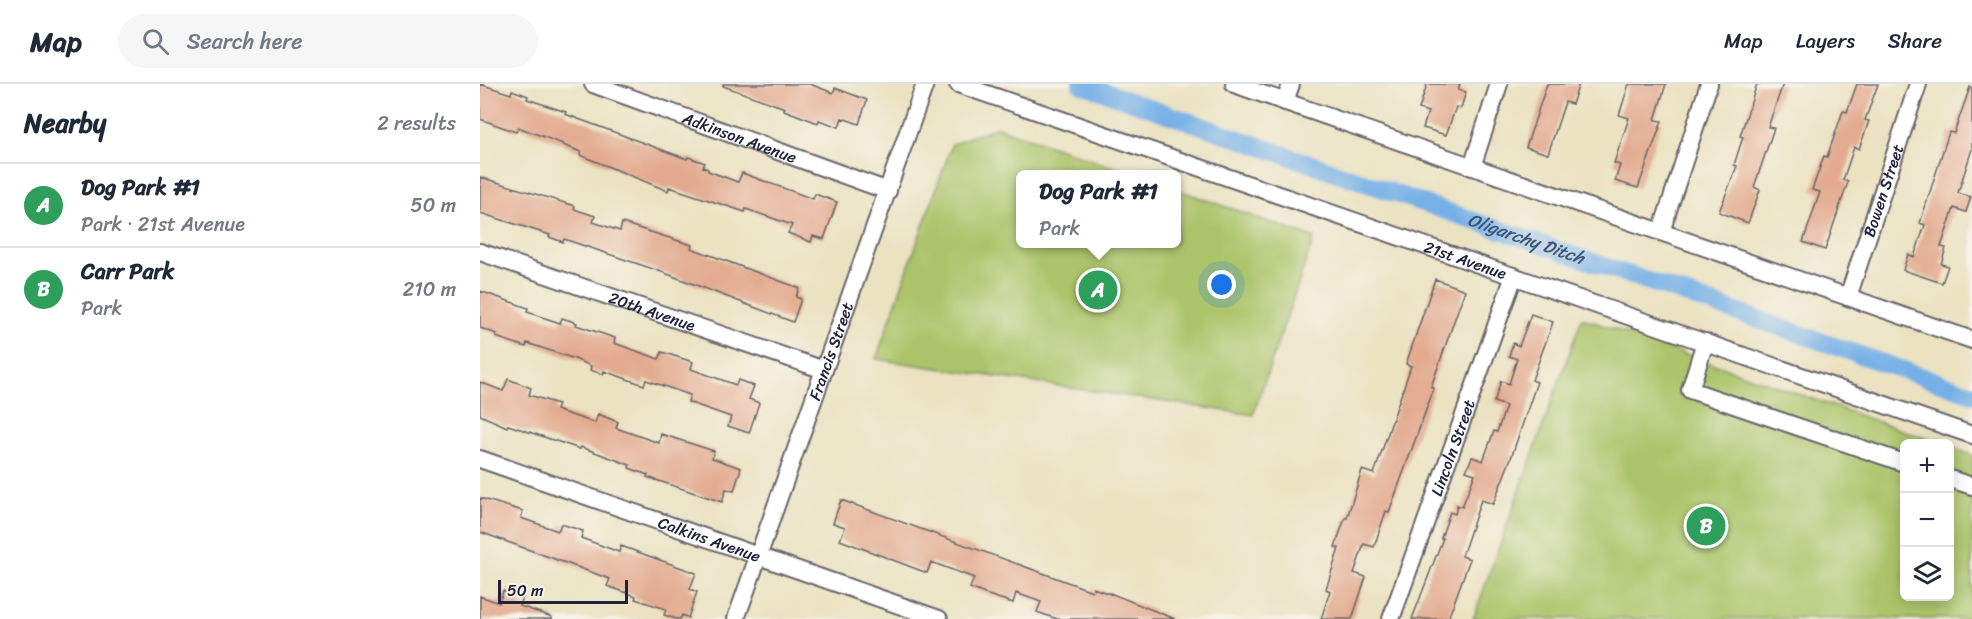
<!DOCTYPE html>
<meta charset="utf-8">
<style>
body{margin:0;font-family:Sriracha,sans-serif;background:#f6f6f7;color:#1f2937}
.controls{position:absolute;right:18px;bottom:18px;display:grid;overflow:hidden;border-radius:9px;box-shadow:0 3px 15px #0003}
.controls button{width:54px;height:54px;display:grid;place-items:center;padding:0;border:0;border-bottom:2px solid #e0e1e3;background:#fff;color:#1f2937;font:30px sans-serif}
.scale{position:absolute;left:18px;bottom:15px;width:130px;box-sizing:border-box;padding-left:6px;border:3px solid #22223b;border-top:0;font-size:16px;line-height:21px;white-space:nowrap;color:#22223b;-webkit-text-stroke:4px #f7f3e8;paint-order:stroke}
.you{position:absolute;left:742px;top:201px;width:21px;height:21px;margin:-15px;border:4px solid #fff;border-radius:50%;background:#1a73e8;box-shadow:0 0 0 9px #1a73e833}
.badge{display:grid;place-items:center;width:39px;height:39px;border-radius:50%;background:#db2777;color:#fff;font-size:20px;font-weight:700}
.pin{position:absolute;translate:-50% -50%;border:3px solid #fff;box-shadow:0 2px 6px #0006}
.popup{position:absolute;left:536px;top:86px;width:165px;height:78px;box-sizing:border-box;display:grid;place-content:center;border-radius:9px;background:#fff;filter:drop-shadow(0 2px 4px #0005);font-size:20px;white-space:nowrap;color:#747a83}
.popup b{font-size:22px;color:#1f2937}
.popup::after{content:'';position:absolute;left:50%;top:100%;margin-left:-12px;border:12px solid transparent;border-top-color:#fff}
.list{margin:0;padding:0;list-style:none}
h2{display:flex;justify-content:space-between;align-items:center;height:78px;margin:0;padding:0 24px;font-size:26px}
h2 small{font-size:20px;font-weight:400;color:#747a83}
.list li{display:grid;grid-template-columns:39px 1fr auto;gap:18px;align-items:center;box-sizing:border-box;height:84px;padding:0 24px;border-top:2px solid #e0e1e3}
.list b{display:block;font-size:22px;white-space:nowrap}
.list p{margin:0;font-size:20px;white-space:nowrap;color:#747a83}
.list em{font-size:20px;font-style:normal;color:#747a83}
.icon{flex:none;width:33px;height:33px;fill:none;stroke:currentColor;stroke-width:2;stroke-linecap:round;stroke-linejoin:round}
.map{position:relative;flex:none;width:1492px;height:535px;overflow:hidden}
header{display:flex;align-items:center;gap:36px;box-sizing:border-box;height:84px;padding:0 30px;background:#fff;border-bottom:2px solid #e0e1e3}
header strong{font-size:28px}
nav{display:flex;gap:33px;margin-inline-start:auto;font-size:21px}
.search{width:420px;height:54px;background:#f6f6f7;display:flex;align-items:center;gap:15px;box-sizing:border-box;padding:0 21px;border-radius:33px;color:#747a83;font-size:22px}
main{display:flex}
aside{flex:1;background:#fff}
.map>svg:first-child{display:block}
.green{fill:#acc56b;stroke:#677453;stroke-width:1.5}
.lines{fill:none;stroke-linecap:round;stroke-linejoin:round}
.canal{stroke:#76b0e7;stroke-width:18}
.building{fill:#e3aa8f}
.minor-casing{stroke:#68656a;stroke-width:20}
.minor{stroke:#fff;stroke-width:16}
.labels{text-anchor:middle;stroke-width:4.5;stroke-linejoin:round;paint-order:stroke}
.street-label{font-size:16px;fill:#22223b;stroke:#f7f3e8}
.water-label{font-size:18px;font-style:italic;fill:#3f5477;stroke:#f7f3e8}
</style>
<header>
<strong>Map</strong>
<div class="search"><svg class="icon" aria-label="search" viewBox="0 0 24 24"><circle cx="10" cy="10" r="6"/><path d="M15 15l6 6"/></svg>Search here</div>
<nav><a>Map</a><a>Layers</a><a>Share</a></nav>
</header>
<main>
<aside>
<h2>Nearby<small>2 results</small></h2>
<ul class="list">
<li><span class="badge" style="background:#2e9e5b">A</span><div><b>Dog Park #1</b><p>Park · 21st Avenue</p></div><em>50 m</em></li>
<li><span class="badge" style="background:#2e9e5b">B</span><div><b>Carr Park</b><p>Park</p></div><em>210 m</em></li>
</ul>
</aside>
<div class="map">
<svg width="1492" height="535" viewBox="0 0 1492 535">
<rect width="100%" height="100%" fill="#f7f3e8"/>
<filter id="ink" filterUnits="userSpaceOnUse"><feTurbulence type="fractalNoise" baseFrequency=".0167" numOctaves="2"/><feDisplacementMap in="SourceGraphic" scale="12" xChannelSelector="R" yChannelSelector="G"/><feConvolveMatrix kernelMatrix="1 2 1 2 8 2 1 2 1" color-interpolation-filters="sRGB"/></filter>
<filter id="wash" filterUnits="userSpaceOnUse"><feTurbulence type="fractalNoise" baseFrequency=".008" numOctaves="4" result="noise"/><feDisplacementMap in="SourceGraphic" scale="24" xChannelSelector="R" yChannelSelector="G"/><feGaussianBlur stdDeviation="1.35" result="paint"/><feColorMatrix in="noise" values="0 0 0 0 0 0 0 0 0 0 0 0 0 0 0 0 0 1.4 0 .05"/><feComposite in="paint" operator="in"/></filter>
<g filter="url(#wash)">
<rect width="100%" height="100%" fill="#ebe2c1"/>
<path class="green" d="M517 43 653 90 540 91V160H696V105L834 154 773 331 396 275 472 60Z
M1102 234 1459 359 1424 360V512H1470V363L1492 371V535H993Z"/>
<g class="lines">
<path class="canal" id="s1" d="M601 0 1492 310"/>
</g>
<g id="blocks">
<path class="building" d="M0 0 31 10 32 6 48 12 47 15 86 28 85 30 131 47 207 75 208 73 225 79 223 83 228 85V87L258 98 262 89 333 115 335 110 357 118 344 155 333 152 331 158 308 149 312 141 266 125 265 128 189 103 188 107 100 71 101 68 83 61V60L38 43 36 48 0 35Z
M243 0H330L353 9 355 4 387 16 379 40 362 34 359 43 339 36 338 39 304 26 305 24 243 2Z
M947 0H980L978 6 986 8 981 24 976 23 966 51 943 44 948 28 939 25Z
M1067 0H1099L1092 20 1085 18 1068 70 1046 63Z
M1149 0H1186L1175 36 1182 37 1158 104 1135 97 1140 81 1134 79 1149 34 1139 31Z
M1277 0H1303L1288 43 1294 44 1274 103 1280 106 1268 139 1239 128 1257 82 1254 81 1263 53 1260 52Z
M1377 0H1398L1385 36 1389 37 1379 65 1374 63 1363 96 1368 98 1345 166 1323 158 1340 108 1332 106 1344 72 1347 73 1363 27 1367 28Z
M1490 3 1492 4V65L1478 109 1491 113 1486 128 1474 124 1461 163 1466 164 1461 180 1468 182 1462 199 1423 186 1428 170 1434 173 1445 141 1440 139 1469 48 1474 49Z
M0 93 95 122 94 125 115 132 113 138 140 147 142 139 212 161 211 164 319 204 316 213 321 215 313 238 182 188 84 155 83 158 69 153 70 151 0 129Z
M955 195 985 206 951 303 954 304 909 428 906 427 894 463 884 460 874 489 886 493 872 535H841L850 507 846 505 859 464 855 463 865 434H867L882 386 894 390 931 282 926 280Z
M0 207 48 224 47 228 80 239 82 234 97 239 96 241 135 254 134 259 179 275 182 268 213 278 211 285 256 301 258 296 274 302 269 315 279 319 269 349 248 342 251 333 208 318 210 311 166 296 164 301 124 287 123 290 110 286 111 282 95 275 47 259 46 263 16 253 17 250 0 244Z
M1051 230 1073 238 1052 296 1057 298 1031 374 1013 420 1001 416 982 472 990 475 968 535H932L963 454H961L970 428 975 430 977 421 982 423 995 390 986 387 992 373 1003 377 1014 347 1017 348 1026 322 1014 318 1021 297 1029 300 1037 275 1029 272 1033 259 1039 262Z
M28 295 51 304 49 311 78 320 76 326 115 339 118 330 138 338 136 344 179 359 181 350 234 367 232 374 261 384 254 407 246 405 242 418 167 393 168 391 149 384 150 381 101 363 100 365 28 341 27 343 0 331V298L23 307Z
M0 414 43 427 41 434 78 447 81 440 103 447 101 454 139 468 141 462 216 489 210 505 217 508 208 534 202 531 200 535H196L184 531 186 525 155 515 156 512 127 502 130 495 0 448Z
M361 416 612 507 613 504 630 510V509L695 535H577L557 528 561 518 536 509 533 519 505 510 490 504 494 494 451 478 447 489 360 456 365 443 353 439Z
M30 505 44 510 40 522 72 533V535H0V512L19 519 23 507 29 509Z"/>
</g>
</g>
<g filter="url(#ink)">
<use href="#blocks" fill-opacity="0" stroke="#68656a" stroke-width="1.5"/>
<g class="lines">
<defs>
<g id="minor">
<path id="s2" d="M113 0 408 107"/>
<path id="s3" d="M478 0 1492 351"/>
<path d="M754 0 1492 256"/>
<path d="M805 18 811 0"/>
<path d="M992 83 1019 0"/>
<path d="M1181 148 1229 0"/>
<path id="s4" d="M0 168 344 286"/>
<path id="s5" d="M1368 213 1438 0"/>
<path d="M1225 258 1210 306 1424 379"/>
<path id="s6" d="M0 375 459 535"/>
<path d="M1470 395 1492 402"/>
<path id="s7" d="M256 535 445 0"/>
<path id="s8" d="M911 535 1034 192"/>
</g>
</defs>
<use href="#minor" class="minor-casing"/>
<use href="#minor" class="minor"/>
</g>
</g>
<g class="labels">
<g class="street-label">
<text dy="6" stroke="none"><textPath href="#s2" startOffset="156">Adkinson Avenue</textPath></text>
<text dy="6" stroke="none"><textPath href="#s5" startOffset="112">Bowen Street</textPath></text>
<text dy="6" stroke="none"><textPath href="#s3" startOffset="537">21st Avenue</textPath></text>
<text dy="6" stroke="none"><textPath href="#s4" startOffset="182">20th Avenue</textPath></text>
<text dy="6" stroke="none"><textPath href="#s7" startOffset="284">Francis Street</textPath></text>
<text dy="6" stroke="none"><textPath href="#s8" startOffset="182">Lincoln Street</textPath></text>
<text dy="6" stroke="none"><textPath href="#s6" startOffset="243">Calkins Avenue</textPath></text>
</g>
<g class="water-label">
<text dy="6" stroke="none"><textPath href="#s1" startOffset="471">Oligarchy Ditch</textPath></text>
</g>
</g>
</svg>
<div class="controls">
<button>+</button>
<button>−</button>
<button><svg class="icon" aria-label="layers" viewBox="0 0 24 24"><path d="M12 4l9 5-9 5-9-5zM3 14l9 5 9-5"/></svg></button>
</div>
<div class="scale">50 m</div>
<div class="you"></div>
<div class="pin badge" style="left:618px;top:206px;background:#2e9e5b">A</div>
<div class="popup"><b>Dog Park #1</b>Park</div>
<div class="pin badge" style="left:1226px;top:442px;background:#2e9e5b">B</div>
</div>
</main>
